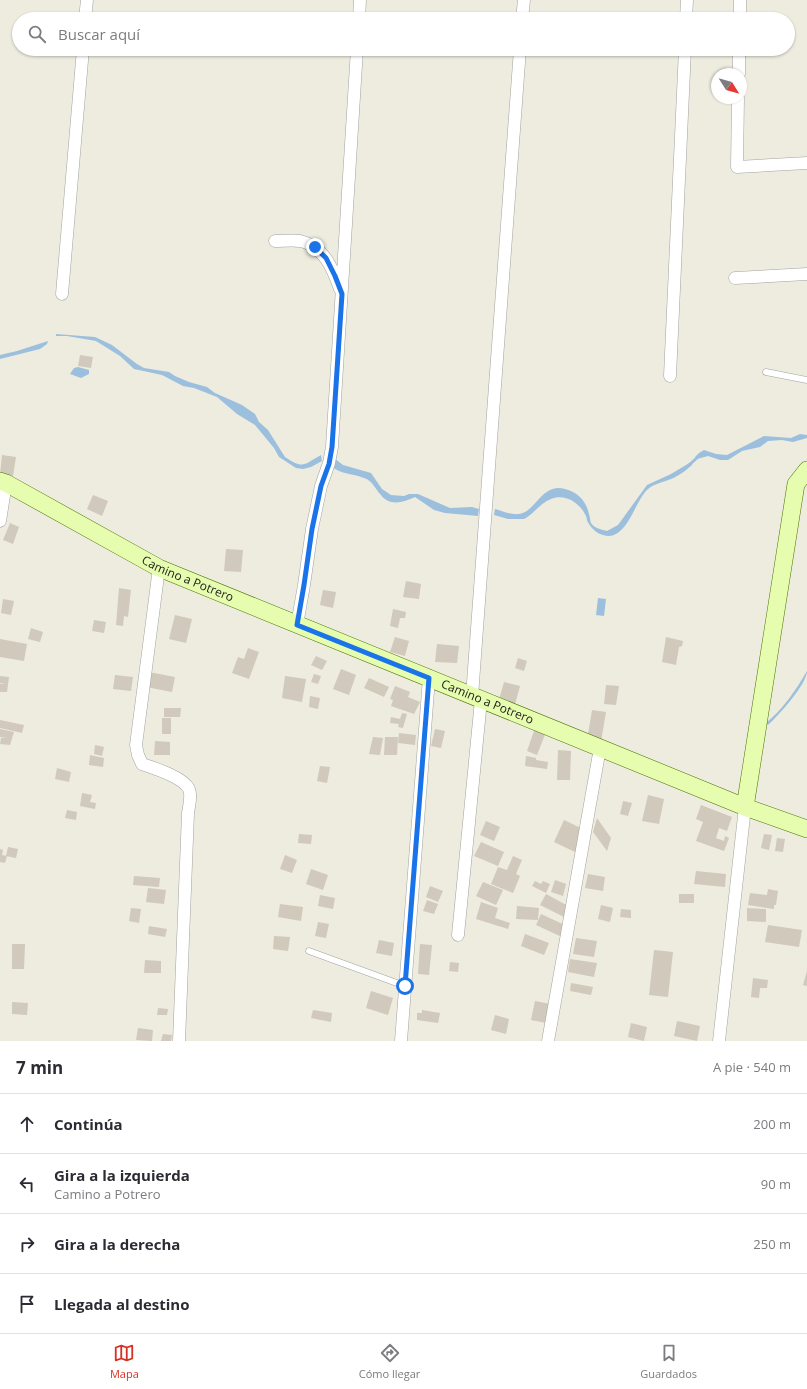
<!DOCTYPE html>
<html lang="es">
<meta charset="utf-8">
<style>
body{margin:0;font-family:"Open Sans",sans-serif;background:#f2f2f3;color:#2b2b33}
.compass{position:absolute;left:711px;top:68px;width:36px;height:36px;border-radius:50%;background:#fff;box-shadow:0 1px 3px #0004;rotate:127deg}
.stop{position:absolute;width:12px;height:12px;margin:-9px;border:3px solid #1a73e8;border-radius:50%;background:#fff}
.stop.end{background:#1a73e8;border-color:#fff;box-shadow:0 1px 4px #0008}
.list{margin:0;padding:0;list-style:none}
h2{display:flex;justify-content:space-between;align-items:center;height:52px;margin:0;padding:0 16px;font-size:17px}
h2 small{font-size:13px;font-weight:400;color:#7c7c81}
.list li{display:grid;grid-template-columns:26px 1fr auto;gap:12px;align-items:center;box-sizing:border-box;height:60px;padding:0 16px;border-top:1px solid #e1e1e2}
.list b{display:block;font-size:15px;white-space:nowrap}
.list p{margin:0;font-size:13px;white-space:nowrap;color:#7c7c81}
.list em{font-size:13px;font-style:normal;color:#7c7c81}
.icon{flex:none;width:22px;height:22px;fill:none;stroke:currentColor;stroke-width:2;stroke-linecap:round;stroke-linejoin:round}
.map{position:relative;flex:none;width:807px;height:1041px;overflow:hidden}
.search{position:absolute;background:#fff;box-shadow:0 1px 3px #0004;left:12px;right:12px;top:12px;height:44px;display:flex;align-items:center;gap:10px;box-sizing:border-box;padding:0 14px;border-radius:22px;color:#7c7c81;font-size:15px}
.sheet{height:292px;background:#fff}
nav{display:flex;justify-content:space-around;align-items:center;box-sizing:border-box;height:56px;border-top:1px solid #e1e1e2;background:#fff;font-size:11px;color:#7c7c81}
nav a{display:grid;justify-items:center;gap:2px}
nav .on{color:#d93025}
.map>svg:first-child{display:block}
.water{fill:#9cbfde}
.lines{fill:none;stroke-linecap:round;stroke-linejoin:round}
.stream{stroke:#9cbfde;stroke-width:3}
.building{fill:#d0c9bc}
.lane-casing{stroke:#a2a2a2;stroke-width:7}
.street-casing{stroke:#a2a2a2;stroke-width:13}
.secondary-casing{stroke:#4b7300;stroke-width:18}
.lane{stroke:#fff;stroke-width:6}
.street{stroke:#fff;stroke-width:12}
.secondary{stroke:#e6fcae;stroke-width:17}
.route{stroke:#1a73e8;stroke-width:5}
.labels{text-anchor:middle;stroke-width:3;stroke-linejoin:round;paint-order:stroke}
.street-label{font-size:12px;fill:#1b1b1b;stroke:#fff}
</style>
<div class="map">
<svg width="807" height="1041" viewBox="0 0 807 1041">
<rect width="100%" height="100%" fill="#edecdf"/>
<path class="water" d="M56 334 95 337 112 345 137 364 144 368 169 372 175 376 189 382 207 387 215 393 242 405 255 414 259 422 268 430 285 457C304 470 304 464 321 455L322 461 311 467 303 469 296 468 279 457 274 448 255 425 237 414 217 397 194 388 183 386 162 375 134 369 120 356 96 341 67 336H56Z
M48 341 47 344 40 349 0 359V355L17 351Z
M78 367 89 370V374L81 378 70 374 74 368Z
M800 434 807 435V438L793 442 782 440 768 441 760 447 742 451 728 460H720L708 456 697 459 695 457 699 453 704 450 716 454 727 455 764 436 791 438Z
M334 458 343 465 371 473 382 489 391 495 404 496 409 494H418L450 508 472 507 479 509 478 516 445 513 434 510 415 497C404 502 390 507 381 495 375 489 373 481 364 478 352 473 342 475 331 466Z
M691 462 692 465C687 469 683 473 677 476 668 482 655 482 647 490 635 502 628 535 609 536 601 536 593 531 589 524 587 522 587 519 586 516 580 503 565 493 551 499 540 503 534 514 524 519H508L494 515 495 509C502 511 511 515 519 514 536 512 542 482 565 489 578 492 586 501 589 514 590 516 590 521 591 523 594 528 602 530 607 531L618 525 647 485 671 474Z
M598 598 606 599 604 616 596 615Z
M807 671C807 684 778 716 768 725L766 723C783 709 796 690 807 671Z"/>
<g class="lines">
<path class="stream" d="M688 466 699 456"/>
</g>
<path class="building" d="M80 355 93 357 91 368 78 366Z
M2 455 16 457 13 476 0 474Z
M93 495 108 501 102 516 87 509Z
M10 523 19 527 13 544 3 540Z
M226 549 243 550 241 572 224 571Z
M406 581 421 584 419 599 403 597Z
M119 588 131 590 128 617 124 616 123 626 116 625Z
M323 590 336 592 333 608 320 605Z
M3 599 14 601 11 615 1 613Z
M393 609 406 612 405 618H400L398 628 390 626Z
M175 615 192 619 186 643 169 639Z
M94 620 106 622 104 633 92 631Z
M31 628 43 632 40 642 28 639Z
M395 637 409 641 405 656 390 652Z
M666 637 683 641 682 646 679 647 676 665 662 662Z
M0 639 27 644 24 661 0 657Z
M437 644 459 646 457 663 435 662Z
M248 648 259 652 249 679 232 673 238 657 244 659Z
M316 656 327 661 322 670 311 665Z
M518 658 527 661 524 671 515 668Z
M341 669 356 675 349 695 333 689Z
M149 672 175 677 172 692 146 687Z
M314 674 321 676 318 684 311 682Z
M115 675 133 677 131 691 113 689Z
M0 676 9 677 7 692H0V684H5L0 683Z
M285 676 306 679 302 702 282 698Z
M369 678 389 687 384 697 364 688Z
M504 682 520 686 514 708 498 703Z
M606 685 619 686 616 705 604 704Z
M395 686 410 692 408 697 420 702 414 714 391 706 393 700 390 699Z
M310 696 320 698 318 709 309 707Z
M164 708H181L180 717H164Z
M592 710 606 712 601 742 587 740Z
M402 713 407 714 403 728 398 727 399 724 390 723 391 717 400 719Z
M162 718H171V734H162Z
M0 720 24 725 22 733 0 728Z
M535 728 546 732 537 755 527 751Z
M0 729 14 732 10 745 0 744 1 738H7L0 737Z
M435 729 445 731 441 748 431 746Z
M399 733 416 735 415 745 398 743Z
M373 737 383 738 380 755 369 754Z
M385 737H398L397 755H384Z
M155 741 170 742V755H154Z
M95 745 104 747 102 756 94 754Z
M558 750 571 751 570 780H557Z
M90 755 104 758 103 767 89 765Z
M526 756 536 758V760L548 762 547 769 525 766Z
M320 766 330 767 327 783 317 781Z
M57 768 71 772 69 782 55 779Z
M82 793 92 795 90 802 96 803 95 809 80 806Z
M648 795 664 799 659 824 642 821Z
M623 801 632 803 628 816 620 814Z
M701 805 732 817 727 831 719 828 716 838 724 841 725 836 729 838 724 851 696 841 703 822 696 819Z
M67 810 77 812 76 820 65 818Z
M597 818 611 838 607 851 593 832Z
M564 820 585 830 575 852 554 842Z
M486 821 500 827 494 841 480 835Z
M299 834 312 835 311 844 298 843Z
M764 834 772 835 769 850 761 848Z
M777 838 785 839 783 852 775 851Z
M481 842 504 852 498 866 474 856Z
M8 847 18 849 16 858 6 856Z
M0 849 3 850 2 855 7 856 5 863 0 862Z
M285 855 297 860 292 873 280 869Z
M513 856 522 860 516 874 520 876 513 893 491 884 498 867 507 870Z
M311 869 328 875 323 890 306 884Z
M696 871 726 874 725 887 694 884Z
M588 874 605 877 603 891 585 888Z
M134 876 160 878 159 887 133 885Z
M555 880 566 884 563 896 551 892Z
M535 881 541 884 543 881 550 884 546 893 532 886Z
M483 882 503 890 496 905 476 896Z
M430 886 443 891 438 902 426 897Z
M148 888 166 890 164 904 146 902Z
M768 889 778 891 776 905H774V909L748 905 750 893 767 895Z
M546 894 570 907 564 917 540 905Z
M679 894H694V903H679Z
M320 895 335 898 333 909 318 906Z
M427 900 438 904 434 914 423 911Z
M481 902 498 908 495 918 510 923 508 929 476 919Z
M280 904 303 907 301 921 278 917Z
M601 905 613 908 610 922 598 919Z
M517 906 539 908 538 920 516 919Z
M131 908 141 909 139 923 129 921Z
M747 908 766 909V922L747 921Z
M621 909 631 910V918L620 917Z
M541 914 567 926 562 937 536 925Z
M318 922 329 924 326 938 315 936Z
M768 925 802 930 799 947 765 942Z
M149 926 167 929 165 937 148 934Z
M525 934 549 943 544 955 521 946Z
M274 936 290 937 288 951 273 949Z
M576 938 597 941 594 957 573 954Z
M379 940 394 943 392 956 376 953Z
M12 944H25L24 969H12Z
M420 944 432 945 429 975 418 974Z
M654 950 673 952 668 997 649 995Z
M570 959 597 963 594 977 568 972Z
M145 960 161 961V973H144Z
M450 962 459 963 458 972 449 971Z
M807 971V986L803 985Z
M753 978 768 980 767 988H760L759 998 751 997Z
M571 983 593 987 591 995 570 991Z
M371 991 393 998 388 1015 366 1008Z
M535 1001 551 1004 546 1023 531 1020Z
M12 1002 28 1003 27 1015 12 1014Z
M158 1008 168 1009 167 1015H157Z
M313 1010 332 1013 331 1022 311 1018Z
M422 1010 440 1013 438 1023 417 1020V1013H422Z
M495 1015 509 1019 506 1034 491 1030Z
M677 1021 700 1026 697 1041 674 1036Z
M631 1023 647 1027 644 1041 628 1037Z
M138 1028 153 1030 152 1041 136 1040Z
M163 1034 172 1035 171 1041H161Z"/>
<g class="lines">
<defs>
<path id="lane" d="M766 372 807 380
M309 951 405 986"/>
<path id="street" d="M85 19 87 0
M359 19 360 0
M522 19 524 0
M686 19 687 0
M740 19V0
M739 74V49
M738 98 737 167 807 163
M275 241C283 241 292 240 300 241 324 246 333 269 340 289
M735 278 807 274
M62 294 83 49
M670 376 685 49
M0 521 6 483
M159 568 136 745 138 755 142 764C154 768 183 777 189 789 192 796 189 806 188 813L179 1041
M297 625 304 585 312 529 321 486 329 463 332 447 357 49
M472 696 520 49
M458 935 481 700
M401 1041 429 678
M548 1041 600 748
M719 1041 745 807"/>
<g id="secondary">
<path id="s1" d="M0 481 6 483 159 568 745 807 807 829"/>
<path d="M745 807 796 484 807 470"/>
</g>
</defs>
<use href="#lane" class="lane-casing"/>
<use href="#street" class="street-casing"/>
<use href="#secondary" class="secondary-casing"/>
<use href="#lane" class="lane"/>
<use href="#street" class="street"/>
<use href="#secondary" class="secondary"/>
</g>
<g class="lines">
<path class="route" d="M315 247 326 258 335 276 342 294 332 447 329 464 321 486 312 529 304 585 297 625 429 678 405 986"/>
</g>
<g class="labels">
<g class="street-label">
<text dy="4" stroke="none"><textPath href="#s1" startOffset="212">Camino a Potrero</textPath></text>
<text dy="4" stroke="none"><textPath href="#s1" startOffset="536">Camino a Potrero</textPath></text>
</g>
</g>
</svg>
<svg class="compass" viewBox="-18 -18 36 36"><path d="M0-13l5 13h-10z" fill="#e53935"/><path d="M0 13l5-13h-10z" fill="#7c7c81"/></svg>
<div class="stop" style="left:405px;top:986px"></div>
<div class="stop end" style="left:315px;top:247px"></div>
<div class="search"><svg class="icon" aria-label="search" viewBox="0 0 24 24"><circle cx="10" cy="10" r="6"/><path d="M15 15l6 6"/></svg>Buscar aquí</div>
</div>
<section class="sheet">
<h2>7 min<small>A pie · 540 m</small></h2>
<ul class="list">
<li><svg class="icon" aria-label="ahead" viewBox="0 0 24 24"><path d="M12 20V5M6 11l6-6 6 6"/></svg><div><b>Continúa</b></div><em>200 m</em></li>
<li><svg class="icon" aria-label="left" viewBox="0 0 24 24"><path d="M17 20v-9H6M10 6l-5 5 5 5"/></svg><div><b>Gira a la izquierda</b><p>Camino a Potrero</p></div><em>90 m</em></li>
<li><svg class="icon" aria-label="right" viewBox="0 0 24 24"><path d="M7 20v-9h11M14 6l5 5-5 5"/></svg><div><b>Gira a la derecha</b></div><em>250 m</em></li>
<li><svg class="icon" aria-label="arrive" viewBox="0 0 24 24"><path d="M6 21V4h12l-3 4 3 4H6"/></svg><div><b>Llegada al destino</b></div></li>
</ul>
</section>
<nav>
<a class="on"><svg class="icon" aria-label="map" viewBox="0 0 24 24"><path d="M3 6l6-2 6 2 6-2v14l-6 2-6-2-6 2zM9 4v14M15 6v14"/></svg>Mapa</a>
<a><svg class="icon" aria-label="directions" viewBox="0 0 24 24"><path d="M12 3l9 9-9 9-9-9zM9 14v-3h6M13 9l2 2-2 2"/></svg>Cómo llegar</a>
<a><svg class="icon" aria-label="saved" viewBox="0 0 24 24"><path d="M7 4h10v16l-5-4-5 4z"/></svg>Guardados</a>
</nav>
